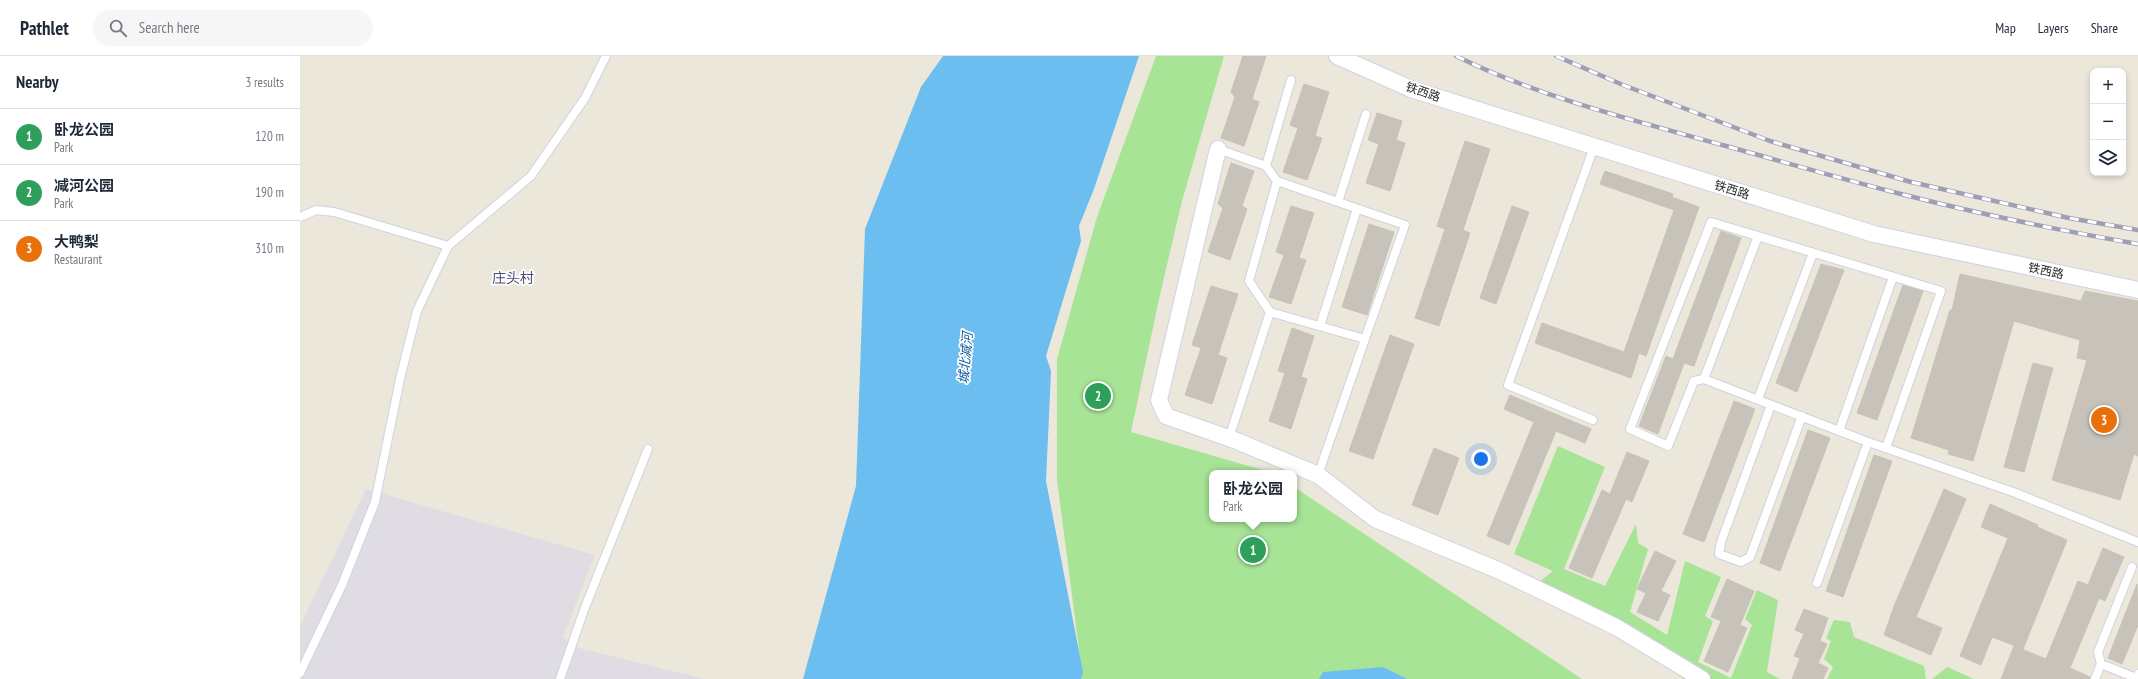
<!DOCTYPE html>
<meta charset="utf-8">
<style>
body{margin:0;font-family:"PT Sans Narrow","Noto Sans SC",sans-serif;background:#f6f6f7;color:#1f2937}
.controls{position:absolute;right:12px;top:12px;display:grid;overflow:hidden;border-radius:8px;box-shadow:0 2px 6px #0003}
.controls button{width:36px;height:36px;display:grid;place-items:center;padding:0;border:0;border-bottom:1px solid #e0e1e3;background:#fff;color:#1f2937;font:20px sans-serif}
.you{position:absolute;left:1181px;top:403px;width:14px;height:14px;margin:-10px;border:3px solid #fff;border-radius:50%;background:#1a73e8;box-shadow:0 0 0 6px #1a73e833}
.badge{display:grid;place-items:center;width:26px;height:26px;border-radius:50%;background:#3744fc;color:#fff;font-size:13px;font-weight:700}
.pin{position:absolute;translate:-50% -50%;border:2px solid #fff;box-shadow:0 1px 4px #0006}
.popup{position:absolute;left:909px;top:414px;width:88px;height:52px;box-sizing:border-box;display:grid;place-content:center;border-radius:8px;background:#fff;filter:drop-shadow(0 1px 3px #0005);font-size:13px;white-space:nowrap;color:#747a83}
.popup b{font-size:15px;color:#1f2937}
.popup::after{content:'';position:absolute;left:50%;top:100%;margin-left:-8px;border:8px solid transparent;border-top-color:#fff}
.list{margin:0;padding:0;list-style:none}
h2{display:flex;justify-content:space-between;align-items:center;height:52px;margin:0;padding:0 16px;font-size:17px}
h2 small{font-size:13px;font-weight:400;color:#747a83}
.list li{display:grid;grid-template-columns:26px 1fr auto;gap:12px;align-items:center;box-sizing:border-box;height:56px;padding:0 16px;border-top:1px solid #e0e1e3}
.list b{display:block;font-size:15px;white-space:nowrap}
.list p{margin:0;font-size:13px;white-space:nowrap;color:#747a83}
.list em{font-size:13px;font-style:normal;color:#747a83}
.icon{flex:none;width:22px;height:22px;fill:none;stroke:currentColor;stroke-width:2;stroke-linecap:round;stroke-linejoin:round}
.map{position:relative;flex:none;width:1838px;height:623px;overflow:hidden}
header{display:flex;align-items:center;gap:24px;box-sizing:border-box;height:56px;padding:0 20px;background:#fff;border-bottom:1px solid #e0e1e3}
header strong{font-size:19px}
nav{display:flex;gap:22px;margin-inline-start:auto;font-size:14px}
.search{width:280px;height:36px;background:#f6f6f7;display:flex;align-items:center;gap:10px;box-sizing:border-box;padding:0 14px;border-radius:22px;color:#747a83;font-size:15px}
main{display:flex}
aside{flex:1;background:#fff}
.map>svg:first-child{display:block}
.industrial{fill:#dfdce4}
.green{fill:#a7e496}
.water{fill:#6cbdf0}
.building{fill:#c7c3ba;stroke:#c7c3b5}
.lines{fill:none;stroke-linecap:round;stroke-linejoin:round}
.service-casing{stroke:#d0d1e3;stroke-width:10}
.minor-casing{stroke:#d0d1e3;stroke-width:18}
.service{stroke:#fff;stroke-width:8}
.minor{stroke:#fff;stroke-width:16}
.rail-casing{stroke:#9e9eb4;stroke-width:4.5}
.rail{stroke:#fff;stroke-width:3;stroke-dasharray:9;stroke-linecap:butt}
.labels{text-anchor:middle;stroke-width:3.5;stroke-linejoin:round;paint-order:stroke}
.street-label{font-size:12px;fill:#292929;stroke:#fff}
.water-label{font-size:13px;font-style:italic;fill:#0b589b;stroke:#fff}
.quarter-label{font-size:14px;fill:#494c7a;stroke:#fff}
</style>
<header>
<strong>Pathlet</strong>
<div class="search"><svg class="icon" aria-label="search" viewBox="0 0 24 24"><circle cx="10" cy="10" r="6"/><path d="M15 15l6 6"/></svg>Search here</div>
<nav><a>Map</a><a>Layers</a><a>Share</a></nav>
</header>
<main>
<aside>
<h2>Nearby<small>3 results</small></h2>
<ul class="list">
<li><span class="badge" style="background:#2e9e5b">1</span><div><b>卧龙公园</b><p>Park</p></div><em>120 m</em></li>
<li><span class="badge" style="background:#2e9e5b">2</span><div><b>减河公园</b><p>Park</p></div><em>190 m</em></li>
<li><span class="badge" style="background:#e8710a">3</span><div><b>大鸭梨</b><p>Restaurant</p></div><em>310 m</em></li>
</ul>
</aside>
<div class="map">
<svg width="1838" height="623" viewBox="0 0 1838 623">
<rect width="100%" height="100%" fill="#ece7db"/>
<path class="industrial" d="M66 433 295 499 263 581 278 592 405 623H0V570Z"/>
<path class="green" d="M856 0H924L882 145 859 243 831 376 973 417H912V463H994V431L1282 623H777L780 601 757 424V303L797 161Z
M1258 390 1305 411 1264 513 1305 530 1336 468 1338 487 1348 493 1330 556 1367 579 1385 505 1421 521 1405 560 1413 565 1398 606 1431 622 1452 569 1445 563 1457 534 1478 544 1467 616 1480 623H1384L1297 567 1229 534 1253 515 1214 498Z
M1534 564 1550 566 1554 581 1624 610 1626 623H1527L1533 611 1524 603 1531 585 1526 582Z
M1647 611 1674 623H1632Z"/>
<path class="water" d="M643 0H839L794 133 779 170 781 185 746 300 751 315 746 425 783 616 781 623H503L556 430 565 173 621 31Z
M1083 611 1107 623H1019L1023 616Z"/>
<path class="building" d="M943 0H966L952 43 959 46 944 90 921 82 935 41 931 36Z
M1004 28 1029 36 1015 80 1022 82 1007 124 983 116 998 72 990 69Z
M1077 57 1102 65 1096 84 1105 87 1090 135 1066 127 1079 88 1068 84Z
M1165 85 1190 93 1163 174 1170 177 1139 270 1115 262 1145 173 1137 170Z
M931 107 954 115 942 150 947 153 930 204 908 196 923 152 918 148Z
M1305 115 1373 138 1372 141 1399 151 1346 300 1339 297 1331 322 1235 287 1242 267 1324 296 1374 154 1300 128Z
M991 150 1014 157 999 202 1006 204 991 248 969 241 984 199 976 196Z
M1212 150 1229 156 1196 248 1180 242Z
M1069 168 1094 176 1067 259 1042 251Z
M1421 175 1441 182 1394 310 1384 307 1358 378 1339 370 1366 300 1373 303Z
M1521 208 1544 214 1497 336 1476 327Z
M1660 218 1781 245 1785 235 1838 245V400L1834 398 1820 444 1752 424 1787 304 1777 302 1780 284 1714 265 1673 405 1648 398 1649 394 1611 382 1650 254H1652Z
M1603 229 1623 235 1577 364 1557 357Z
M911 230 938 238 918 299 927 302 912 348 885 339 901 292 892 289Z
M992 272 1014 280 1001 321 1007 323 991 373 969 365 985 317 978 315Z
M1090 279 1114 288 1073 403 1049 395Z
M1733 307 1753 312 1724 416 1704 411Z
M1210 339 1291 373 1285 387 1256 375 1209 489 1187 480 1234 366 1204 353Z
M1434 345 1455 353 1404 486 1383 478Z
M1508 374 1530 382 1480 515 1460 507Z
M1134 392 1159 402 1138 459 1112 449Z
M1327 396 1349 405 1332 446 1326 443 1292 522 1269 512 1302 434 1310 438Z
M1574 399 1592 405 1543 541 1526 535Z
M1644 433 1666 443 1616 561 1642 572 1631 599 1584 579 1595 548Z
M1690 448 1738 469 1737 471 1767 484 1723 593 1692 581 1681 609 1660 600 1708 482 1681 471Z
M1803 492 1824 501 1805 545 1799 542 1770 612 1790 621V623H1701L1714 590 1746 603 1778 525 1788 529Z
M1355 495 1376 505 1361 535 1370 539 1358 565 1337 556 1346 537 1337 533Z
M1427 523 1454 535 1440 569 1447 572 1428 616 1404 605 1421 565 1411 561Z
M1837 528 1838 569 1822 608 1808 602Z
M1504 553 1528 562 1520 585 1527 588 1518 607 1528 612 1523 623H1492L1500 602 1494 600 1504 578 1495 574Z"/>
<g class="lines">
<defs>
<path id="service" d="M918 93 966 110
M977 125 1105 169 1065 283
M1038 146 1066 58
M0 161 16 154 34 156 148 190
M970 256 1065 283 1018 419
M1020 270 1057 153
M1404 323 1458 180
M1458 343 1513 197
M1471 349 1421 486 1419 498 1441 506 1450 501 1502 360
M1293 364 1208 329 1294 91
M1539 375 1593 221
M929 382 970 256 949 225 977 125 966 110 991 24
M1586 392 1641 235 1411 166 1330 373 1368 390 1394 325 1404 323 1555 381 1568 386 1713 436 1838 486
M1517 527 1568 386
M1801 608 1798 596 1832 511
M0 617 42 529 75 446 100 323 117 255 148 190 231 120 285 42 306 0
M260 623 284 554 348 393
M1795 623 1801 608 1836 622 1838 618"/>
<path id="minor" d="M1037 0 1111 33 1574 178 1838 234
M918 93 859 344 866 360 937 385 1018 419 1075 463 1200 515 1316 571 1402 623"/>
</defs>
<use href="#service" class="service-casing"/>
<use href="#minor" class="minor-casing"/>
<use href="#service" class="service"/>
<use href="#minor" class="minor"/>
<defs>
<path id="rail" d="M1156 0C1239 41 1336 65 1426 90 1484 106 1542 123 1601 138 1679 158 1758 174 1838 188
M1256 0 1323 29 1470 85 1611 126 1769 162 1838 174"/>
</defs>
<use href="#rail" class="rail-casing"/>
<use href="#rail" class="rail"/>
</g>
<g class="labels">
<g class="street-label">
<text transform="translate(1123 36) rotate(19)" y="4">铁西路</text>
<text transform="translate(1432 134) rotate(17)" y="4">铁西路</text>
<text transform="translate(1746 215) rotate(12)" y="4">铁西路</text>
</g>
<g class="water-label">
<text transform="translate(665 302) rotate(-85)" y="5">城北减河</text>
</g>
<g class="quarter-label">
<text x="213" y="227">庄头村</text>
</g>
</g>
</svg>
<div class="controls">
<button>+</button>
<button>−</button>
<button><svg class="icon" aria-label="layers" viewBox="0 0 24 24"><path d="M12 4l9 5-9 5-9-5zM3 14l9 5 9-5"/></svg></button>
</div>
<div class="you"></div>
<div class="pin badge" style="left:953px;top:494px;background:#2e9e5b">1</div>
<div class="popup"><b>卧龙公园</b>Park</div>
<div class="pin badge" style="left:798px;top:340px;background:#2e9e5b">2</div>
<div class="pin badge" style="left:1804px;top:364px;background:#e8710a">3</div>
</div>
</main>
